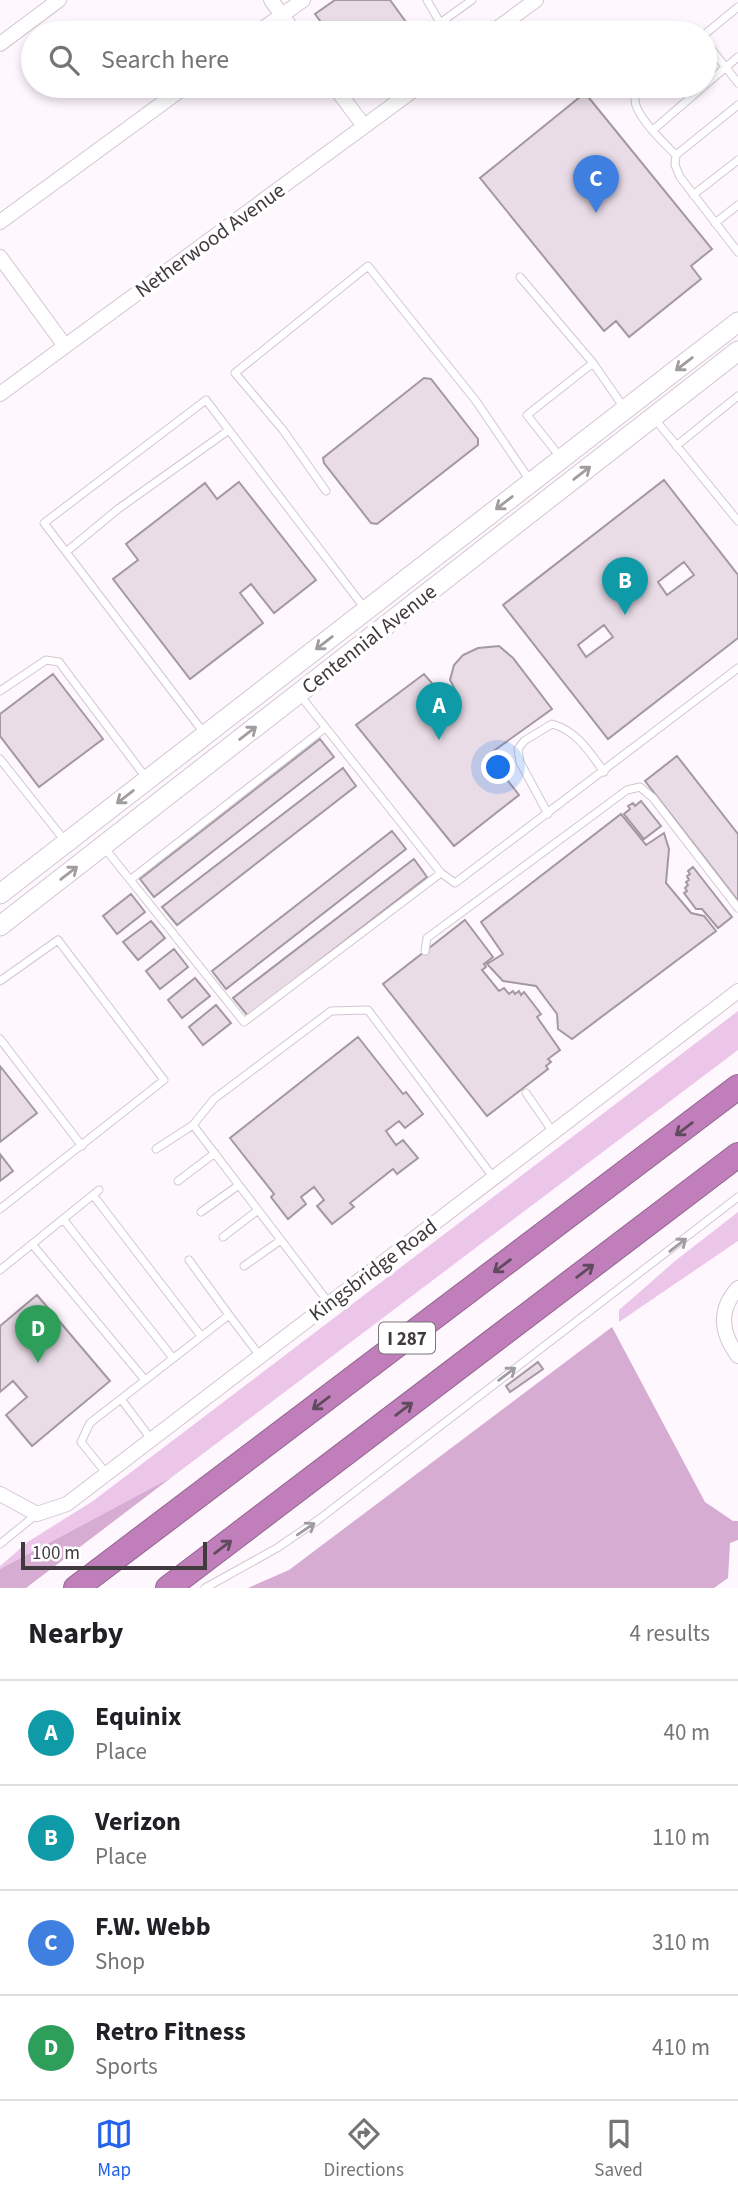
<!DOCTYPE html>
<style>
body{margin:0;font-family:"Source Sans 3",sans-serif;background:#f6f6f6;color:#202124}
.scale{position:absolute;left:21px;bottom:18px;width:186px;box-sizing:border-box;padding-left:7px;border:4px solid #403a3f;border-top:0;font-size:19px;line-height:24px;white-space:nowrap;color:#403a3f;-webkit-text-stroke:5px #fff;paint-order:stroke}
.you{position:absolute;left:499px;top:768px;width:24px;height:24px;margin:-18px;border:5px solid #fff;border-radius:50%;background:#1a73e8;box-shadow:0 0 0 10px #1a73e833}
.badge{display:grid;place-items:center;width:46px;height:46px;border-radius:50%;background:#2563eb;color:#fff;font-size:23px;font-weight:700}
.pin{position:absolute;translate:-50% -58px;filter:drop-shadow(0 2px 4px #0008)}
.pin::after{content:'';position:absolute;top:37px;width:24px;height:21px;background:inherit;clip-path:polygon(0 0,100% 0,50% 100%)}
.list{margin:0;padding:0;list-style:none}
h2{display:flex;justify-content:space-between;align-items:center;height:91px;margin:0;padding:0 28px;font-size:30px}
h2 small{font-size:23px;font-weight:400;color:#757577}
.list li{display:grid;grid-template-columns:46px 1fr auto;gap:21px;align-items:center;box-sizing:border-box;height:105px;padding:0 28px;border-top:2px solid #e0e0e0}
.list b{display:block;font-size:26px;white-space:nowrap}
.list p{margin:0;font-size:23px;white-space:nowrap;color:#757577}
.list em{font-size:23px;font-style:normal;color:#757577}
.icon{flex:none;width:38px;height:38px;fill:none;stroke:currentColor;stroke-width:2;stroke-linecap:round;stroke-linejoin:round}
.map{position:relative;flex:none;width:738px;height:1588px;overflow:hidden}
.search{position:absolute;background:#fff;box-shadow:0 4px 10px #0003;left:21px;right:21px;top:21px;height:77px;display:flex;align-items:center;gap:18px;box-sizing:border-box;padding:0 24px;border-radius:38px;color:#757577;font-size:26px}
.sheet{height:511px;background:#fff}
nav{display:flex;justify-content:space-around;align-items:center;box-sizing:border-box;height:98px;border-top:2px solid #e0e0e0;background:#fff;font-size:19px;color:#757577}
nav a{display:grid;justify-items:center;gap:4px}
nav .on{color:#2563eb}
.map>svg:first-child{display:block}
.green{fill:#ecc6e8}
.forest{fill:#d6acd2}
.building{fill:#e9dce7;stroke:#a498a3;stroke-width:2;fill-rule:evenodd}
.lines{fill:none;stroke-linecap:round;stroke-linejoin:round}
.service-casing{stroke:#d3c6d2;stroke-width:9}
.minor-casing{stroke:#d3c6d2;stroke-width:16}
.secondary-casing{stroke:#d3c6d2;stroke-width:21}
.motorway-casing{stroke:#936690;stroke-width:26}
.service{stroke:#fff;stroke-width:7}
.minor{stroke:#fff;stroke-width:14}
.secondary{stroke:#fff;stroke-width:19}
.motorway{stroke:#c07ebb;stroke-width:24}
.oneway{stroke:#a09c9f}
.oneway2{stroke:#604b5e}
.labels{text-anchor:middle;stroke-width:7;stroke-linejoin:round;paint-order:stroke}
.shield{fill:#fff;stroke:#797579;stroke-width:2}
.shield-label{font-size:19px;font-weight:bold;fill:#403a3f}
.street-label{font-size:21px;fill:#403a3f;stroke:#fff}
</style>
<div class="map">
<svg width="738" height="1588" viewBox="0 0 738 1588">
<rect width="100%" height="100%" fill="#fff7fe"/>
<path class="green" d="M738 1011V1050L172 1477 0 1569V1566L29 1541 93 1501Z
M738 1212V1241L619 1322V1310L675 1261Z"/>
<path class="forest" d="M612 1327 705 1502 733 1521H738V1540L730 1543 728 1578 714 1588H248L289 1570Z
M172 1477 26 1588H0V1569Z"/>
<path class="building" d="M335 0H390L414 33H365L358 25 346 33H329L315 14Z
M585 93 712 249 691 266 701 279 629 337 616 321 604 331 480 178Z
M424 378 431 379 478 439V445L377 524 371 523 324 463 323 458Z
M664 480 738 575V638L608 739 503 605ZM684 562 694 575 667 595 658 582ZM604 625 613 637 586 657 578 645Z
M239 482 316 580 274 613 251 584 240 593 263 623 190 679 113 579 138 560 126 544 205 483 217 499Z
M499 646 513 658 552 709 488 755 519 795 454 846 356 725 424 674 450 704 459 697 450 680 454 665 463 655 478 648Z
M53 674 103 739 39 787 0 736V714Z
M320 739 334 757 154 897 140 879Z
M677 756 738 834V901L645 781Z
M343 768 356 786 177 925 162 907Z
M641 801 661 826 644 839 624 814 630 809 628 806 633 803 635 806Z
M621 814 646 845 664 833 669 849 666 883 691 913 704 916 716 931 572 1039 558 1029 557 1014 536 986 503 981 487 964 503 954 481 922Z
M392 831 406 849 226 989 212 971Z
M414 859 427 877 248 1016 233 998Z
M693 867 732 917 718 928 702 909H696L684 893 687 891 685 888 688 885 686 882 689 880 687 876 690 874 688 871Z
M131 894 145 912 117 934 103 916Z
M465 920 493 957 484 964 486 967 482 970 499 991 504 988 509 994 513 991 515 994 519 991 521 995 524 992 541 1014 537 1017 560 1050 548 1059 551 1062 546 1066 548 1069 487 1116 383 984Z
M151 921 165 938 138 960 123 942Z
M174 949 188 967 160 989 146 971Z
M195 978 210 996 182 1018 168 1000Z
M216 1005 231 1023 203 1045 189 1027Z
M358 1037 403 1094 406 1092 423 1114 405 1128 399 1121 386 1131 396 1145 403 1140 418 1158 397 1174 393 1169 350 1203 354 1207 332 1224 317 1206 324 1200 314 1187 301 1197 306 1204 288 1219 271 1197 274 1194 230 1138Z
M0 1066 37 1113 0 1142Z
M0 1154 13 1171 0 1181Z
M37 1295 110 1381 32 1446 6 1415 27 1397 13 1381 0 1392V1326Z
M538 1362 543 1369 510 1392 506 1386Z"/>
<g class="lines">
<defs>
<path id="service" d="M427 0 446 33
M440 23 472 0
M705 34 738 7
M705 41 738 83
M705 85 738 57
M644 86C642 87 637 92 636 94 628 110 665 144 676 155L675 165 680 177 738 252
M653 130 704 86
M676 155 738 105
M693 195 738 160
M715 223 738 205
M520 277 593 363
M654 418 738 521
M676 446 738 396
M561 458 527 415 593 363 625 409
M326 491 283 430 235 373 368 266 476 401 531 482
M66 552 118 509 229 430
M0 691 46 660 59 662 147 779
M299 694 441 873 455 883 738 668
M204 733 44 523 206 400 366 610
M0 759 65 841
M548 814 520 762 518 749 524 741 552 724C577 731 589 751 604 772
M103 846 244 1022 441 873
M130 880 325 728
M425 951 427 938 627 790 640 787 653 798 738 908
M0 981 58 940 164 1080 0 1209
M0 1039 82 1146
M526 1093 553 1132
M156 1149 193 1125
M178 1181 215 1153
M93 1195 201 1336
M201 1212 239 1185
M63 1219 173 1358
M223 1237 258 1210
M32 1244 145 1380
M189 1260 229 1315
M244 1266 281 1240
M0 1270 99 1190
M329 1303 193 1125 214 1099 331 1011 368 1010 493 1177
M121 1399 151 1439
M106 1473 81 1442 90 1423 229 1315 260 1356
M0 1544 37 1514
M205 1588 277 1548 318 1520 738 1197"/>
<path id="minor" d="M271 0 295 33
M257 33 303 0
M491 33 536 0
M0 44 59 0
M334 86 364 126
M0 222 186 86
M0 257 65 346
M0 394 419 86
M738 1288C718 1310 721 1333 738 1356
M0 1494 37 1514 67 1504 738 991"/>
<path id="secondary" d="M0 894 738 322
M0 926 738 351"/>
<path id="motorway" d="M76 1588 738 1087
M168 1588 738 1155"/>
</defs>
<use href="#service" class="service-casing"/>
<use href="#minor" class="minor-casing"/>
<use href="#secondary" class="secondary-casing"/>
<use href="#motorway" class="motorway-casing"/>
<use href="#service" class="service"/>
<use href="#minor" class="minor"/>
<use href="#secondary" class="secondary"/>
<use href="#motorway" class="motorway"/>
</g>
<defs><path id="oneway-shaft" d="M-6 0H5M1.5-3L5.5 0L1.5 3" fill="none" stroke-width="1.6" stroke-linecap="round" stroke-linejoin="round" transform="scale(1.75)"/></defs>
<g class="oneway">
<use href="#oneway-shaft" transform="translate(684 364) rotate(142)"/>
<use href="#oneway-shaft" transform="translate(582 473) rotate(-38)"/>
<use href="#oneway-shaft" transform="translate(504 503) rotate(142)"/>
<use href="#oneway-shaft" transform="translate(324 643) rotate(142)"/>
<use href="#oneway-shaft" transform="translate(248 733) rotate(-38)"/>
<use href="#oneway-shaft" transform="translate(125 797) rotate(142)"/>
<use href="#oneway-shaft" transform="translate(69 873) rotate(-38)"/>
<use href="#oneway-shaft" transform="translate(678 1245) rotate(-38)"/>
<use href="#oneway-shaft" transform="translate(507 1374) rotate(-37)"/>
<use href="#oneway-shaft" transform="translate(306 1529) rotate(-34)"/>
</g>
<g class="oneway2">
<use href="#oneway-shaft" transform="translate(684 1129) rotate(143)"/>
<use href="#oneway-shaft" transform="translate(502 1266) rotate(143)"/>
<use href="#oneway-shaft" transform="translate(585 1271) rotate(-37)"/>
<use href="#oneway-shaft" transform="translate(321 1403) rotate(143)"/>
<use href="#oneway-shaft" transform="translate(404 1409) rotate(-37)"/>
<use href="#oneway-shaft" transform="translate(223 1547) rotate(-37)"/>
</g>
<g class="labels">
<rect class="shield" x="379" y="1322.5" width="56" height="31" rx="5"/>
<g class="shield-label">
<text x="407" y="1345">I 287</text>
</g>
<g class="street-label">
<text transform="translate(210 240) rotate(-36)" y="7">Netherwood Avenue</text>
<text transform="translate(369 639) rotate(-38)" y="7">Centennial Avenue</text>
<text transform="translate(373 1270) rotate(-37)" y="7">Kingsbridge Road</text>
</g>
</g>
</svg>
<div class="scale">100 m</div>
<div class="you"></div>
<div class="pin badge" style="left:439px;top:740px;background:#0f9aa8">A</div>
<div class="pin badge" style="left:625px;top:615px;background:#0f9aa8">B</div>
<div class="pin badge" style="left:596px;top:213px;background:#3f7fe0">C</div>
<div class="pin badge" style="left:38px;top:1363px;background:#2e9e5b">D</div>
<div class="search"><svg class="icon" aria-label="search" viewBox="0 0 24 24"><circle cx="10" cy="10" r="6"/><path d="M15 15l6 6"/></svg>Search here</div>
</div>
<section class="sheet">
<h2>Nearby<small>4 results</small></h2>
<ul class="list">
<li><span class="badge" style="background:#0f9aa8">A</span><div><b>Equinix</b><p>Place</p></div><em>40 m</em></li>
<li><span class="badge" style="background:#0f9aa8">B</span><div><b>Verizon</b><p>Place</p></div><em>110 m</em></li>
<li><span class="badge" style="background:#3f7fe0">C</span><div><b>F.W. Webb</b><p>Shop</p></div><em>310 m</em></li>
<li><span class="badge" style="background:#2e9e5b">D</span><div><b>Retro Fitness</b><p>Sports</p></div><em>410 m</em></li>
</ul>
</section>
<nav>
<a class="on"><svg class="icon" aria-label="map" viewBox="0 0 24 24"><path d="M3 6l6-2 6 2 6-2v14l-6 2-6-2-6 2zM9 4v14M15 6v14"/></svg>Map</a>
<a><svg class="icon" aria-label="directions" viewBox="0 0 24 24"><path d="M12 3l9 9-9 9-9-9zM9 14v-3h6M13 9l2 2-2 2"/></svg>Directions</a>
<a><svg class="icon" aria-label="saved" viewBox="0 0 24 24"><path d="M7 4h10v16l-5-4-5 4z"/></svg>Saved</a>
</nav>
